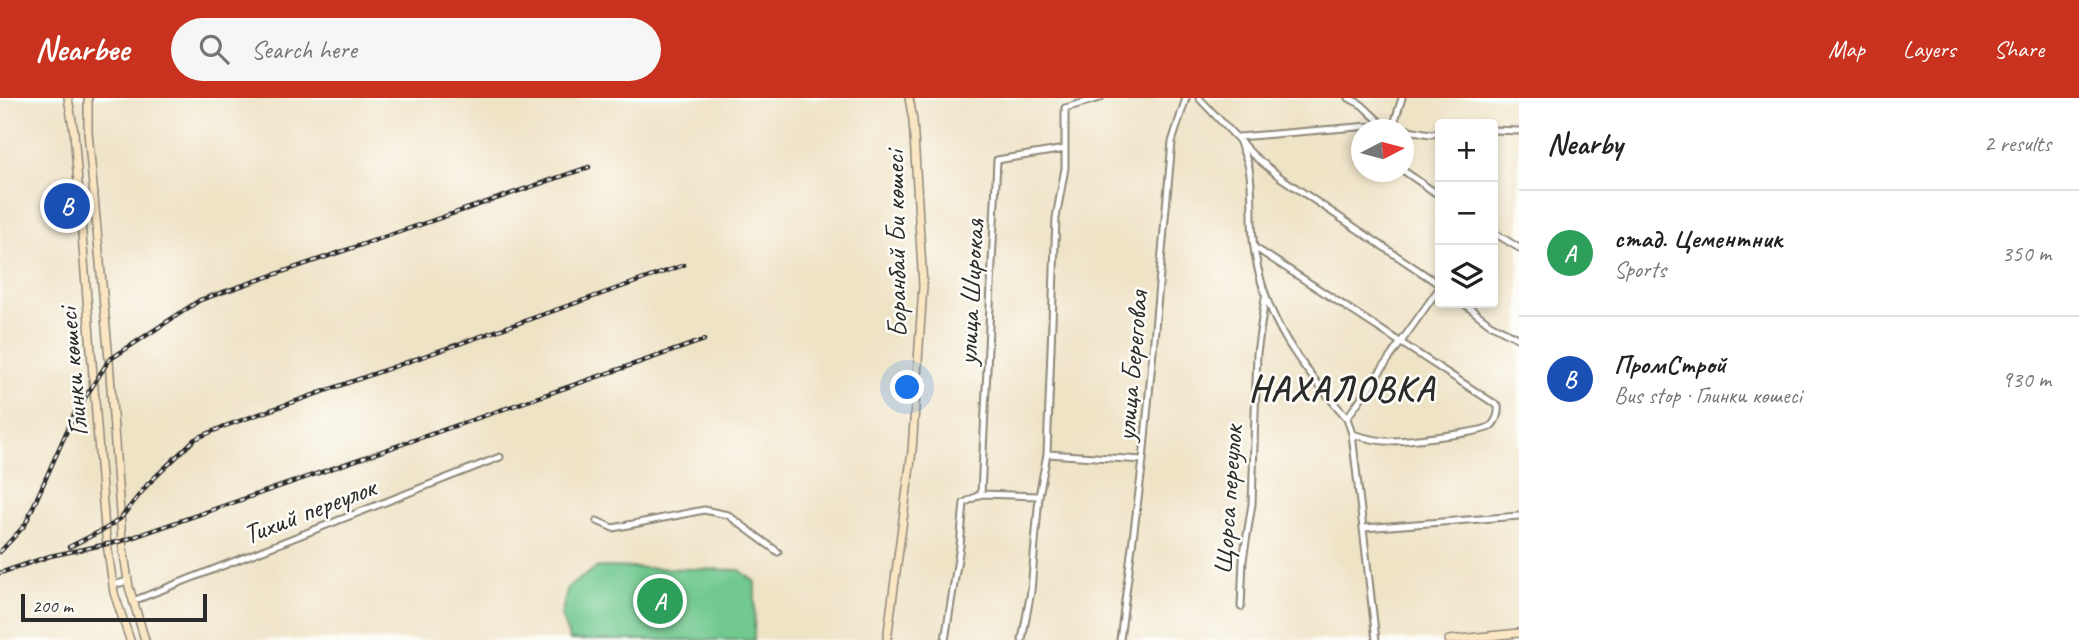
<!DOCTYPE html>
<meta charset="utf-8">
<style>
body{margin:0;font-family:Caveat,sans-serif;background:#f6f6f6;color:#222}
.controls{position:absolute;right:21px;top:21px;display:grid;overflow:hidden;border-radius:7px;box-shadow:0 4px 10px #0003}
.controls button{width:63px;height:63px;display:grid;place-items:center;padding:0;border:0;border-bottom:2px solid #e0e0e0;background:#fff;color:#222;font:35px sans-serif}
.compass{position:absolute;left:1351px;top:21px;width:63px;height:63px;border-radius:50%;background:#fff;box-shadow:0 4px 10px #0003;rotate:84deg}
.scale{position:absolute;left:21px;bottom:18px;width:186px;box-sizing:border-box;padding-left:7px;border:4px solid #2b2b2b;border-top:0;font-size:19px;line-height:24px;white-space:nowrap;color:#2b2b2b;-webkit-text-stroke:5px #fdfcf7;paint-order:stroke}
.you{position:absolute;left:908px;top:290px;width:24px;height:24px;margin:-18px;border:5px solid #fff;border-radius:50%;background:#1a73e8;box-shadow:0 0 0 10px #1a73e833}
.badge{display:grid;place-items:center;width:46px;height:46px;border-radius:50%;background:#c8321e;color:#fff;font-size:23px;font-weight:700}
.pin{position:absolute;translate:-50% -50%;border:4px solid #fff;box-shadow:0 2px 7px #0006}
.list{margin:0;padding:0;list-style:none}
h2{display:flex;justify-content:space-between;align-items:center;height:91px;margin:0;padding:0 28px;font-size:30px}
h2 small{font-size:23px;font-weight:400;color:#767676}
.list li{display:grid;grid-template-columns:46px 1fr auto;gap:21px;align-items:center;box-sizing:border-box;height:126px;padding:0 28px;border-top:2px solid #e0e0e0}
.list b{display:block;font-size:26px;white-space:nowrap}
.list p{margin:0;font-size:23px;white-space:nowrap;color:#767676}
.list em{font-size:23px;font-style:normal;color:#767676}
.icon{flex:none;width:38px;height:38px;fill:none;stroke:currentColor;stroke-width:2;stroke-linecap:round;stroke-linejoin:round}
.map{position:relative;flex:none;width:1519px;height:542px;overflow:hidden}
header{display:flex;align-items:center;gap:42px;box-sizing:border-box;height:98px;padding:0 35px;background:#c8321e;color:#fff}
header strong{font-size:33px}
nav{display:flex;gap:38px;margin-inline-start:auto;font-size:24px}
.search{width:490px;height:63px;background:#f6f6f6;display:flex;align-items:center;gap:18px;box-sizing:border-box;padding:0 24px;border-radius:38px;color:#767676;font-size:26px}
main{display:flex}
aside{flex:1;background:#fff}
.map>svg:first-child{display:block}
.pitch{fill:#71c98f;stroke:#4e7a5d;stroke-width:2}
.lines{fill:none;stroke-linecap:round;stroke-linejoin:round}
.street-casing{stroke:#8d8778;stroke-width:9}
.secondary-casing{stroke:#8d8778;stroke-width:10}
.street{stroke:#fff;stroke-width:5}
.secondary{stroke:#fbe6c4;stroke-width:7}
.rail-casing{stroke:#2b2b2b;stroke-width:4.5}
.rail{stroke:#fdfcf7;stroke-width:2;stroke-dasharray:5;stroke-linecap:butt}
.labels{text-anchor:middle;stroke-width:5;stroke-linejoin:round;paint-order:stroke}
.street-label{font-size:28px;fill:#2b2b2b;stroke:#fdfcf7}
.district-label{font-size:35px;font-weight:bold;letter-spacing:2px;fill:#2b2b2b;stroke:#fdfcf7}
</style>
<header>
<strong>Nearbee</strong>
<div class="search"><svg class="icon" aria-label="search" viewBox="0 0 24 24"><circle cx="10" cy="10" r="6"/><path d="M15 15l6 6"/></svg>Search here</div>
<nav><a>Map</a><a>Layers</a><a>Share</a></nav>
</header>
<main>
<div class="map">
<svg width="1519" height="542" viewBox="0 0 1519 542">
<rect width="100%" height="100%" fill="#fdfcf7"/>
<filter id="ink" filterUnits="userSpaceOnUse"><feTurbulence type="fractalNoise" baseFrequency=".0143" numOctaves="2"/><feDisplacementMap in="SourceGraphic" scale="14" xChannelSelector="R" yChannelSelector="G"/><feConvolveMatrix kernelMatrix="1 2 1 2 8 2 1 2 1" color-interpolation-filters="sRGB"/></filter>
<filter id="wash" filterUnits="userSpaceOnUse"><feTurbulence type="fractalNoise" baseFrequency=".00686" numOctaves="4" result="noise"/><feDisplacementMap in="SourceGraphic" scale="28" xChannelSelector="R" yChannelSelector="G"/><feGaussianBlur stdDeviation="1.57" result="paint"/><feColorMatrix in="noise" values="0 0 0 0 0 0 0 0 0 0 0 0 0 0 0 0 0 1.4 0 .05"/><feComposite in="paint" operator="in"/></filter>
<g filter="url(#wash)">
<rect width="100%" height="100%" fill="#efe3c6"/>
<path class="pitch" d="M598 469 740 472 755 484 754 542H570L561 518 568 489Z"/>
</g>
<g filter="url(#ink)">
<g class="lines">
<defs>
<path id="street" d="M1199 0 1253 57 1280 79 1440 187
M1349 0 1362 7 1382 26
M1393 29 1402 0
M1493 32 1519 33
M1238 39C1241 49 1247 60 1249 70 1254 96 1250 123 1254 150 1265 224 1299 265 1347 320
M1238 39 1382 27 1430 36 1440 35
M1404 73 1440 98
M1493 134 1519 150
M1254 149 1492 304 1498 308C1499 316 1497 322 1491 328 1483 335 1398 344 1384 343 1373 342 1362 339 1352 336
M1463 205 1490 226 1519 241
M1047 356 1143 362
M981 396 997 62 1065 51
M597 423 613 430 704 412 728 417 778 454
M1364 430 1519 418
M113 487 128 483
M133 503 500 359
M1241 509 1243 462 1252 406 1257 255 1265 200
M945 542 960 448 964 405 981 396 1039 398
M1022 542 1031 493 1039 398 1047 356 1056 120 1065 70V10L1100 0
M1120 542 1143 362 1172 44 1186 0
M1376 542 1352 336 1347 320 1440 189"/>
<path id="secondary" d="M68 0 74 34 105 431 114 495 130 542
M88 0V34L109 262 122 443 129 489 145 542
M887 542 912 353 923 188 913 22 909 0
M1449 542 1519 535"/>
</defs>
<use href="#street" class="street-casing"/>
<use href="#secondary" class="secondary-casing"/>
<use href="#street" class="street"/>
<use href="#secondary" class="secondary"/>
<defs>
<path id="rail" d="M69 449 105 431 120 421 148 386 195 341 225 328 684 167
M0 454 25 427 74 317 109 262 200 202 589 69
M0 475 50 458 122 443 704 242"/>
</defs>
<use href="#rail" class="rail-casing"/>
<use href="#rail" class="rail"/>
</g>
</g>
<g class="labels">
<g class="street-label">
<text transform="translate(895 146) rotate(-91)" y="10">Боранбай Би көшесі</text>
<text transform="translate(970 194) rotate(-87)" y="10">улица Широкая</text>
<text transform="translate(1131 268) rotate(-85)" y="10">улица Береговая</text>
<text transform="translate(72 274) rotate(-95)" y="10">Глинки көшесі</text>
<text transform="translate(1227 401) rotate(-86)" y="10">Щорса переулок</text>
<text transform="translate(309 412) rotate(-21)" y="10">Тихий переулок</text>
</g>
<g class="district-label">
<text x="1342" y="302">НАХАЛОВКА</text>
</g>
</g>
</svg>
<div class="controls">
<button>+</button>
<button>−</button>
<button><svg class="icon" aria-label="layers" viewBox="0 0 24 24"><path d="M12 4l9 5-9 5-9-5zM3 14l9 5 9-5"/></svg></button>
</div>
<svg class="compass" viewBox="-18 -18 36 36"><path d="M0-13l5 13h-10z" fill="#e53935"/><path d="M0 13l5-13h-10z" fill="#767676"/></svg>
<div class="scale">200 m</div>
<div class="you"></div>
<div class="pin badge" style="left:660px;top:503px;background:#2e9e5b">A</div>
<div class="pin badge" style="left:67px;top:108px;background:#1a4fb4">B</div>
</div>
<aside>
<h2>Nearby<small>2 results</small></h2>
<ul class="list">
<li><span class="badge" style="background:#2e9e5b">A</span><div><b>стад. Цементник</b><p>Sports</p></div><em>350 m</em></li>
<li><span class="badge" style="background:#1a4fb4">B</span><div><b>ПромСтрой</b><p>Bus stop · Глинки көшесі</p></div><em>930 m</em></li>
</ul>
</aside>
</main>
